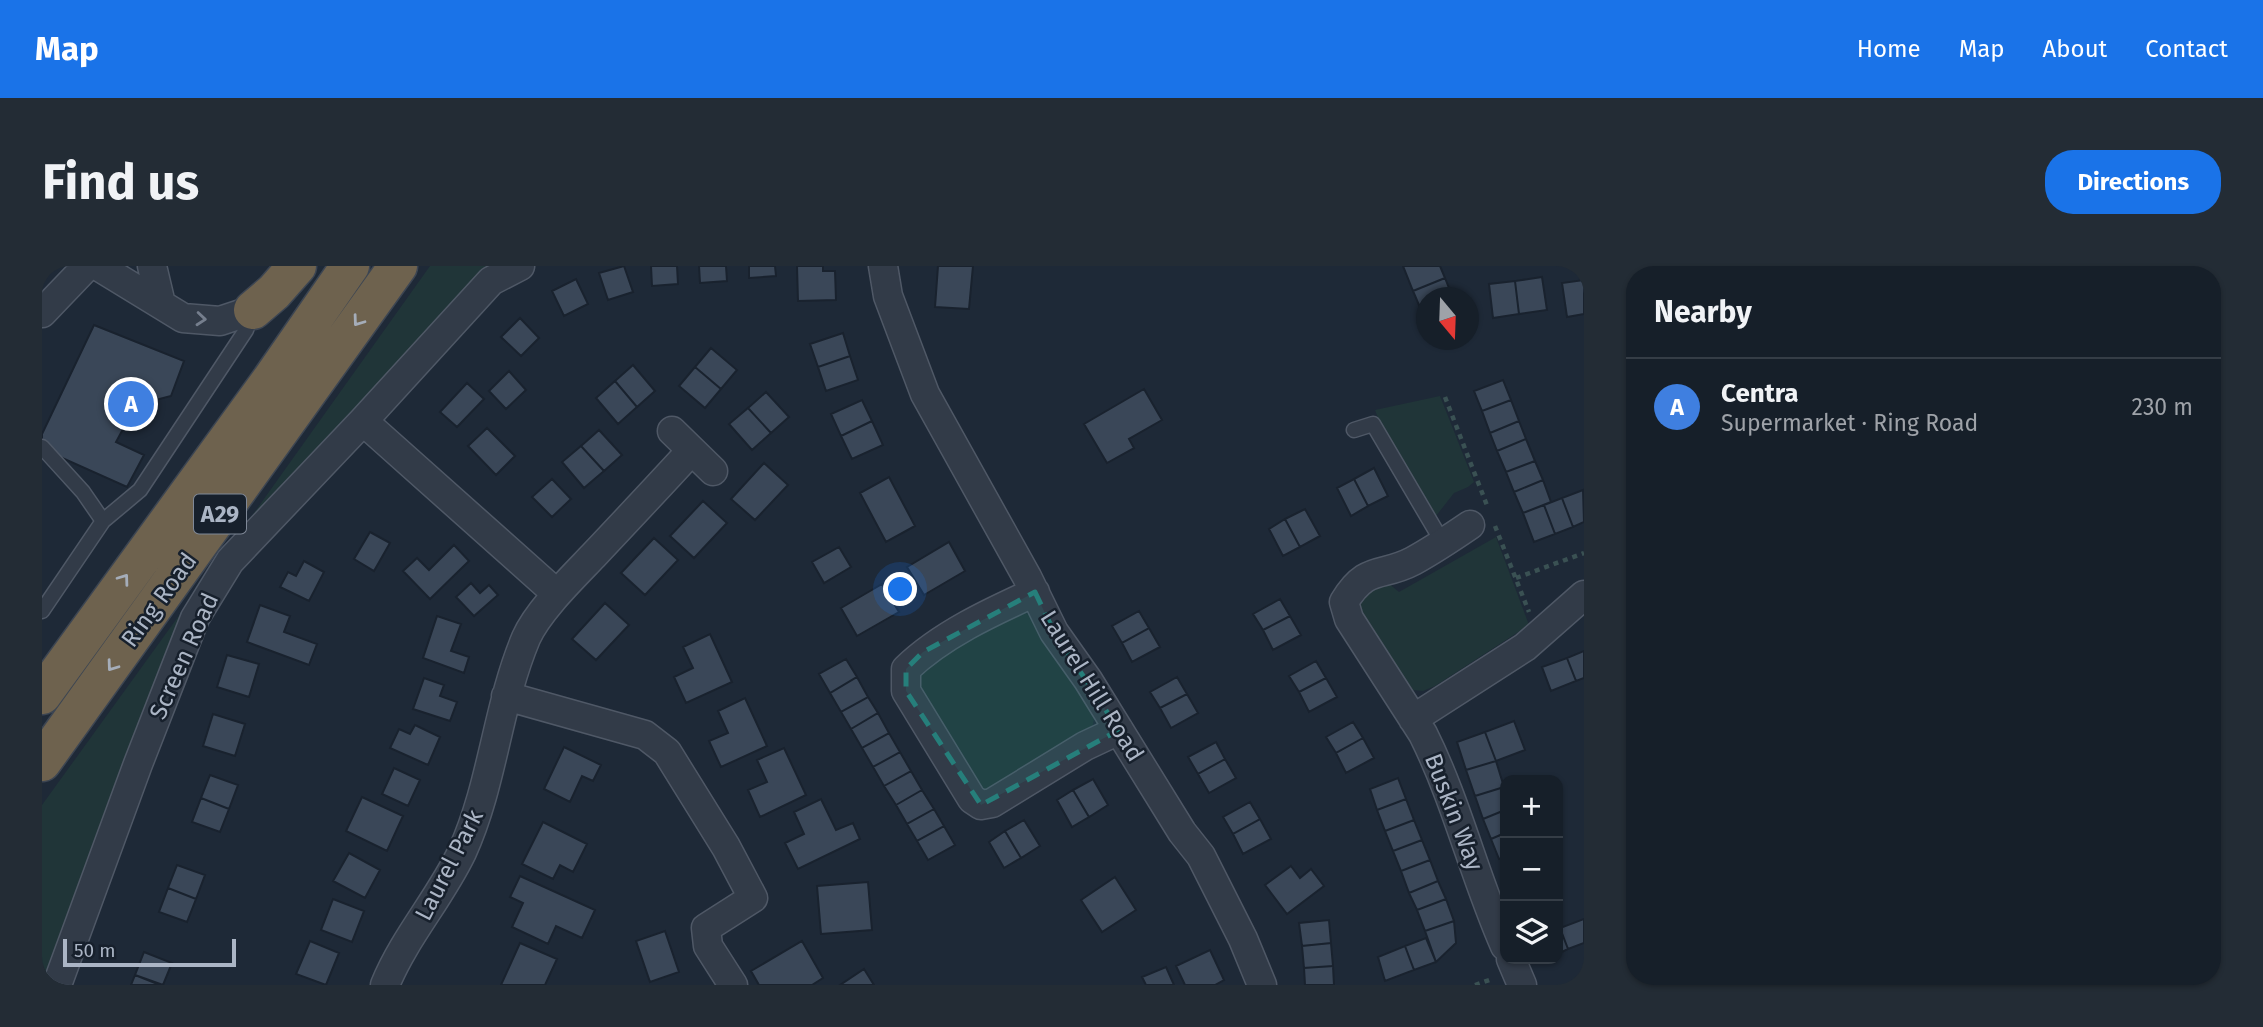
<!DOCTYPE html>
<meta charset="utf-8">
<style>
body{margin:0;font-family:"Fira Sans",sans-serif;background:#232c35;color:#f1f3f6}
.controls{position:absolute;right:21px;bottom:21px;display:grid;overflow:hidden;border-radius:14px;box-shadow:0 2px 5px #0004}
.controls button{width:63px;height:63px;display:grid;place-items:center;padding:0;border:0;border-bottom:2px solid #353d46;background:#161f29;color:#f1f3f6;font:35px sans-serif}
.compass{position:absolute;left:1374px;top:21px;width:63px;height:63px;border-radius:50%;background:#161f29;box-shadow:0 2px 5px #0004;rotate:161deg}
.scale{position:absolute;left:21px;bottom:18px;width:173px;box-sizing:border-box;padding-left:7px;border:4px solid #abb5c5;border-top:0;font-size:19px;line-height:24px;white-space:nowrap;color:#abb5c5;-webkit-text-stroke:5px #17202c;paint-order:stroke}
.you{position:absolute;left:859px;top:324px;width:24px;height:24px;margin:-18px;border:5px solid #fff;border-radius:50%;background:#1a73e8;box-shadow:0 0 0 10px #1a73e833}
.badge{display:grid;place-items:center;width:46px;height:46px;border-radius:50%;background:#1a73e8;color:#fff;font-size:23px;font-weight:700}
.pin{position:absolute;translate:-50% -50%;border:4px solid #fff;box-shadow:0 2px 7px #0006}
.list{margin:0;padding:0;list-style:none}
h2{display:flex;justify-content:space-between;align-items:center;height:91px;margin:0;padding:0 28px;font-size:30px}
h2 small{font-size:23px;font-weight:400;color:#9ea2a8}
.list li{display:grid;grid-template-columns:46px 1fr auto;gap:21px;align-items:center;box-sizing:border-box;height:98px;padding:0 28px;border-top:2px solid #353d46}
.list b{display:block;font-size:26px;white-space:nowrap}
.list p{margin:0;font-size:23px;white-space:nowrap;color:#9ea2a8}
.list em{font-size:23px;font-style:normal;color:#9ea2a8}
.icon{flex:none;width:38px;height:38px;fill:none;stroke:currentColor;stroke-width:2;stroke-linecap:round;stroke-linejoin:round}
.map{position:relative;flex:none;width:1542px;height:719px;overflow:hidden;border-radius:28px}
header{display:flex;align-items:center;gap:42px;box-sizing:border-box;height:98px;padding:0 35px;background:#1a73e8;color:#fff}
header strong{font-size:33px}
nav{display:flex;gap:38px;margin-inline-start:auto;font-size:24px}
.intro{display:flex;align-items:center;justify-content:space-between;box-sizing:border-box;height:168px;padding:0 42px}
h1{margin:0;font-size:49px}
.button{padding:18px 32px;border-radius:28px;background:#1a73e8;color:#fff;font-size:24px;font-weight:700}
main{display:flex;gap:42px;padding:0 42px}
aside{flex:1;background:#161f29;border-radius:28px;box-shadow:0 2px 5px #0004}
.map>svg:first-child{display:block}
.green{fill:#203538}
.building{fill:#3a4758;stroke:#19222e;stroke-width:2}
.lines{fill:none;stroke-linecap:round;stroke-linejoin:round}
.lane-casing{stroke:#4f5866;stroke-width:17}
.street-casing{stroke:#4f5866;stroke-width:31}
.highway-casing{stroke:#3c4552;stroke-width:41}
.path{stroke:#3a5153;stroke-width:4.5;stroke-dasharray:5 5;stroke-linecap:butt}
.lane{stroke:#323b48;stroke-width:14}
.street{stroke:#323b48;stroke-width:28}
.highway{stroke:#6e624e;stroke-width:38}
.oneway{stroke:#757e8d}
.oneway2{stroke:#a5adb9}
.marked{fill:#267f7b;fill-opacity:0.2;stroke:#267f7b;stroke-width:5;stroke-dasharray:14 9;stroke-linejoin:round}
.labels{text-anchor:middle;stroke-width:5;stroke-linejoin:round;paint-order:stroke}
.shield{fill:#17202c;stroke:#7f8897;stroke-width:2}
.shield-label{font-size:23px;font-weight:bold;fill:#abb5c5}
.street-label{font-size:24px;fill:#abb5c5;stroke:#17202c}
</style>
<header>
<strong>Map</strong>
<nav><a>Home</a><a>Map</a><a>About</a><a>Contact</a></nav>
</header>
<div class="intro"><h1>Find us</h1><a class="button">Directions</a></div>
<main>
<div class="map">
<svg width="1542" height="719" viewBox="0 0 1542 719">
<rect width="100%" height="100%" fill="#1e2937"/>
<path class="green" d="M388 0H469L187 282Z
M1398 130 1432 216 1426 221 1412 227 1394 250 1343 170 1333 144Z
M1454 271 1487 359 1393 420 1381 425 1371 424 1363 414 1316 343 1318 330 1340 312 1357 326Z
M167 308 4 719H0V539Z
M983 346 996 357 1047 441 1052 453 1050 463 953 527 939 526 876 420 878 403 967 347Z"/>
<path class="building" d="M582 0 591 26 566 34 557 7Z
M609 0H635L636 18 610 20Z
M657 0H684L685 15 658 17Z
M707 0H733L734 10 707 12Z
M755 0H781V5H793L794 34 756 35Z
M896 0H931L927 43 893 41Z
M1361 0H1398L1403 12 1371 25Z
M1500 11 1505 44 1477 48 1473 15Z
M1403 12 1411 32H1384V49L1382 51 1371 25Z
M534 13 546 38 522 50 510 25Z
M1542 14V48L1525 51 1520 17Z
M1473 15 1477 48 1451 52 1447 18Z
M478 52 497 72 479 90 459 71Z
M52 59 142 95 129 130 94 139 74 176 102 189 85 221 0 183V168Z
M801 67 808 90 776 101 768 78Z
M669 82 695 104 679 123 653 101Z
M808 90 816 114 784 125 776 101Z
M591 99 613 125 595 141 573 115Z
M653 101 679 123 663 142 637 120Z
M467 105 484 124 464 143 447 125Z
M1461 114 1469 134 1440 145 1432 125Z
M573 115 595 141 576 158 554 132Z
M425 117 442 133 415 161 398 146Z
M1102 123 1120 154 1087 173 1092 182 1065 197 1042 158Z
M724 126 747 151 729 167 706 142Z
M820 134 830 155 799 170 789 148Z
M1469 134 1477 155 1448 167 1440 145Z
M706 142 729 167 710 184 687 158Z
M830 155 841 179 810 193 799 170Z
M1477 155 1484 173 1455 185 1448 167Z
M445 162 473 190 454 209 426 180Z
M557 164 580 189 562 205 539 180Z
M1484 173 1493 195 1464 206 1455 185Z
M539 180 562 205 542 222 520 196Z
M1493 195 1501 214 1472 226 1464 206Z
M722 197 746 219 713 254 689 233Z
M1332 202 1346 230 1326 240 1312 213Z
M847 211 873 260 844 276 818 227Z
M510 213 529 233 510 251 490 231Z
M1312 213 1326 240 1309 250 1295 222Z
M1501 214 1509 236 1481 247 1472 226Z
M1541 224 1542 256 1531 261 1520 232Z
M1520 232 1531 261 1513 268 1502 239Z
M661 235 685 257 652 292 628 270Z
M1502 239 1513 268 1492 276 1481 247Z
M1263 243 1278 270 1258 281 1243 253Z
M1243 253 1258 281 1241 290 1227 263Z
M328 266 348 277 332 305 312 293Z
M612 272 636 294 603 329 579 307Z
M907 276 923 305 882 329 865 301Z
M412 279 427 295 388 333 361 305 375 292 387 304Z
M797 281 809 301 782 317 770 296Z
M262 295 282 306 267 335 238 321 246 306 254 310Z
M429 317 438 327 447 319 456 329 432 350 414 331Z
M840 318 857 346 815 370 799 342Z
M1238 333 1248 350 1221 364 1211 348Z
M563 337 587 359 554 394 530 373Z
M218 339 248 350 242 366 275 378 267 399 205 376Z
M1097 345 1107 362 1080 377 1070 360Z
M395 350 419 358 409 385 427 391 422 407 381 392Z
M1248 350 1259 369 1231 384 1221 364Z
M1107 362 1118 381 1090 396 1080 377Z
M668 368 690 416 644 437 632 411 651 402 641 381Z
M1542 385V412L1534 415 1525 392Z
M185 389 217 398 207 431 175 421Z
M1525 392 1534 415 1509 425 1500 401Z
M804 393 815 411 788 427 777 408Z
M1274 395 1284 412 1257 426 1247 410Z
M815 411 826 431 799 446 788 427Z
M1135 411 1145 428 1118 442 1108 426Z
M382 412 402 419 398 430 415 436 408 455 371 443Z
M1284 412 1295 431 1267 446 1257 426Z
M1145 428 1156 447 1129 462 1118 442Z
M826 431 836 447 809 463 799 446Z
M703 432 725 480 679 501 667 475 686 467 676 445Z
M836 447 847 467 820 482 809 463Z
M171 448 203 458 193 490 161 480Z
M1472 455 1483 484 1454 495 1443 466Z
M1311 456 1321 472 1294 487 1284 471Z
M373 459 398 471 386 499 348 482 357 463 368 468Z
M1443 466 1454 495 1424 504 1415 476Z
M847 467 858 486 831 501 820 482Z
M1321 472 1332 492 1304 507 1294 487Z
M1174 476 1183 493 1156 508 1146 491Z
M522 481 559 499 551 515 540 510 528 536 502 523Z
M742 482 764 529 718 551 706 524 725 516 715 494Z
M858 486 869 505 842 520 831 501Z
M1183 493 1194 512 1167 527 1156 508Z
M1454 495 1462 521 1433 530 1424 504Z
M352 502 378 514 366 540 340 528Z
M869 505 880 524 854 539 842 520Z
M168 509 196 519 187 543 159 532Z
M1356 512 1364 533 1335 544 1328 523Z
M1051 513 1066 539 1047 551 1031 524Z
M1462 521 1463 544 1441 553 1433 530Z
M880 524 892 543 865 558 854 539Z
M1031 524 1047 551 1030 561 1015 534Z
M320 531 361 550 345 585 304 565Z
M159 532 187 543 178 566 150 556Z
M779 533 794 564 811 557 818 573 756 603 743 577 762 568 752 546Z
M1364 533 1372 554 1343 565 1335 544Z
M1208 536 1218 553 1191 568 1181 551Z
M892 543 902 560 875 575 865 558Z
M1463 544V567L1449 573 1441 553Z
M1218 553 1229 573 1201 588 1191 568Z
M982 554 998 580 979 592 963 565Z
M1372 554 1380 574 1351 585 1343 565Z
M501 556 545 578 531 606 518 599 511 613 480 598Z
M902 560 913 579 886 594 875 575Z
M963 565 979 592 962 602 947 576Z
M1463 567V591L1457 593 1449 573Z
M1380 574 1388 594 1359 605 1351 585Z
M307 587 338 604 323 632 291 615Z
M1388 594 1396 615 1367 627 1359 605Z
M135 599 163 609 154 633 126 622Z
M1249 600 1258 612 1269 603 1282 620 1245 648 1223 619Z
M478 610 553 644 540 672 514 660 506 678 470 661 481 637 468 631Z
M1073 611 1094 644 1060 666 1039 634Z
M1396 615 1404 633 1375 644 1367 627Z
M826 616 830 664 779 668 775 620Z
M126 622 154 633 145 656 117 646Z
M291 633 322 645 310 676 279 664Z
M1404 633 1412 655 1383 665 1375 644Z
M1542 653V677L1526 683 1518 662Z
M1287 654 1289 677 1260 680 1257 657Z
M1412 655 1414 677 1394 696 1383 665Z
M1518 662 1526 683 1516 688V663Z
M623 665 637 706 608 716 594 675Z
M1384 672 1394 696 1372 704 1363 680Z
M268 675 297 687 284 719 254 708Z
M760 675 781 712 770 719H717L709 705Z
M478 677 515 693 503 719H459Z
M1289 677 1291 700 1262 702 1260 680Z
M1363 680 1372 704 1343 715 1336 691Z
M1168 684 1182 714 1173 719H1143L1134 700Z
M102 686 130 697 121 719 93 709Z
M1291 700 1292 719H1263L1262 702Z
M1124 701 1132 719H1104L1100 711Z
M822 703 832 719H798Z
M93 709 118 719H89Z"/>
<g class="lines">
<defs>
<path id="lane" d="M1312 164 1331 158 1401 277
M0 181 41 226 61 255 0 345
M61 255 98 224 204 64 211 44"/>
<path id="street" d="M56 0 141 52 178 55 211 44
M110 0 119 38
M841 0 846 30 883 128 985 311 1012 366 1046 414 1140 566 1159 590 1201 673 1220 719
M0 47 45 0
M321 155 515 328
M630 165 671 205
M1428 259C1409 272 1391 284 1371 295 1339 312 1325 298 1302 336L1307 353 1381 468C1415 536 1432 610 1463 680
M993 326C949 346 899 369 864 403V425L930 533 939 539 950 537 1043 480 1077 464
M464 430 603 469 625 486 684 581 711 632 664 662 666 680 691 719
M1371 453 1483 381 1542 329
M1469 693 1480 719
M15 719 96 498 153 352 188 295 321 155 449 15 478 0
M343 719C362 672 398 632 420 586 451 518 455 441 484 372 496 345 530 312 551 290 584 255 617 220 649 185"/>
<path id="highway" d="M211 44 232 26 255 0
M0 429 229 114 308 0
M0 496 356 0"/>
</defs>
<use href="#lane" class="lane-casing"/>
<use href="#street" class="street-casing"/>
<use href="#highway" class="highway-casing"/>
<path class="path" d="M1403 131 1446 242
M1453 260 1487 346
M1474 312 1542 287
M1433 719 1450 713"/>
<use href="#lane" class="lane"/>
<use href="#street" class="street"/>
<use href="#highway" class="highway"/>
</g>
<defs><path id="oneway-chevron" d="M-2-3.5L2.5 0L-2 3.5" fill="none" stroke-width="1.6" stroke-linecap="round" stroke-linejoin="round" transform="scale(1.75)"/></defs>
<use class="oneway" href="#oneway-chevron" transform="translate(159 53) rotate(5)"/>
<g class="oneway2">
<use href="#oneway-chevron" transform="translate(316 55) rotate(126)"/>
<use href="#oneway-chevron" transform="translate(82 313) rotate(-54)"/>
<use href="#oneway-chevron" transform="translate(70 400) rotate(126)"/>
</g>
<path class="marked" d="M993 326 1012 366 1077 464 939 539 864 425V403L881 386Z"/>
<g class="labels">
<rect class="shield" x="152" y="228.5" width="52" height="39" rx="5"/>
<g class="shield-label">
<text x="178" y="256">A29</text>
</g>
<g class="street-label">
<text transform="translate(117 334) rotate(-54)" y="8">Ring Road</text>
<text transform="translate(142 390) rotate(-66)" y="8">Screen Road</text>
<text transform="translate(1050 420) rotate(58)" y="8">Laurel Hill Road</text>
<text transform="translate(1412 546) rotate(69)" y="8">Buskin Way</text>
<text transform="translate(407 599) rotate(-63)" y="8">Laurel Park</text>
</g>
</g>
</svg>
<div class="controls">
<button>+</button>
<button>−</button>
<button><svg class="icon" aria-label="layers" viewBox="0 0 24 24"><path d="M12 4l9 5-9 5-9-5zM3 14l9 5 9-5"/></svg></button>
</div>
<svg class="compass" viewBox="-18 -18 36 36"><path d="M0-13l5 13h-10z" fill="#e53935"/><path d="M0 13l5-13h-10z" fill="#9ea2a8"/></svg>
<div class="scale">50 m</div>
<div class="you"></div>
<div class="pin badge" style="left:89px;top:138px;background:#3f7fe0">A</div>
</div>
<aside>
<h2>Nearby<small></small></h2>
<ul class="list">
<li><span class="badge" style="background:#3f7fe0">A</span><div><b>Centra</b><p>Supermarket · Ring Road</p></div><em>230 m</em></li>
</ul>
</aside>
</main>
